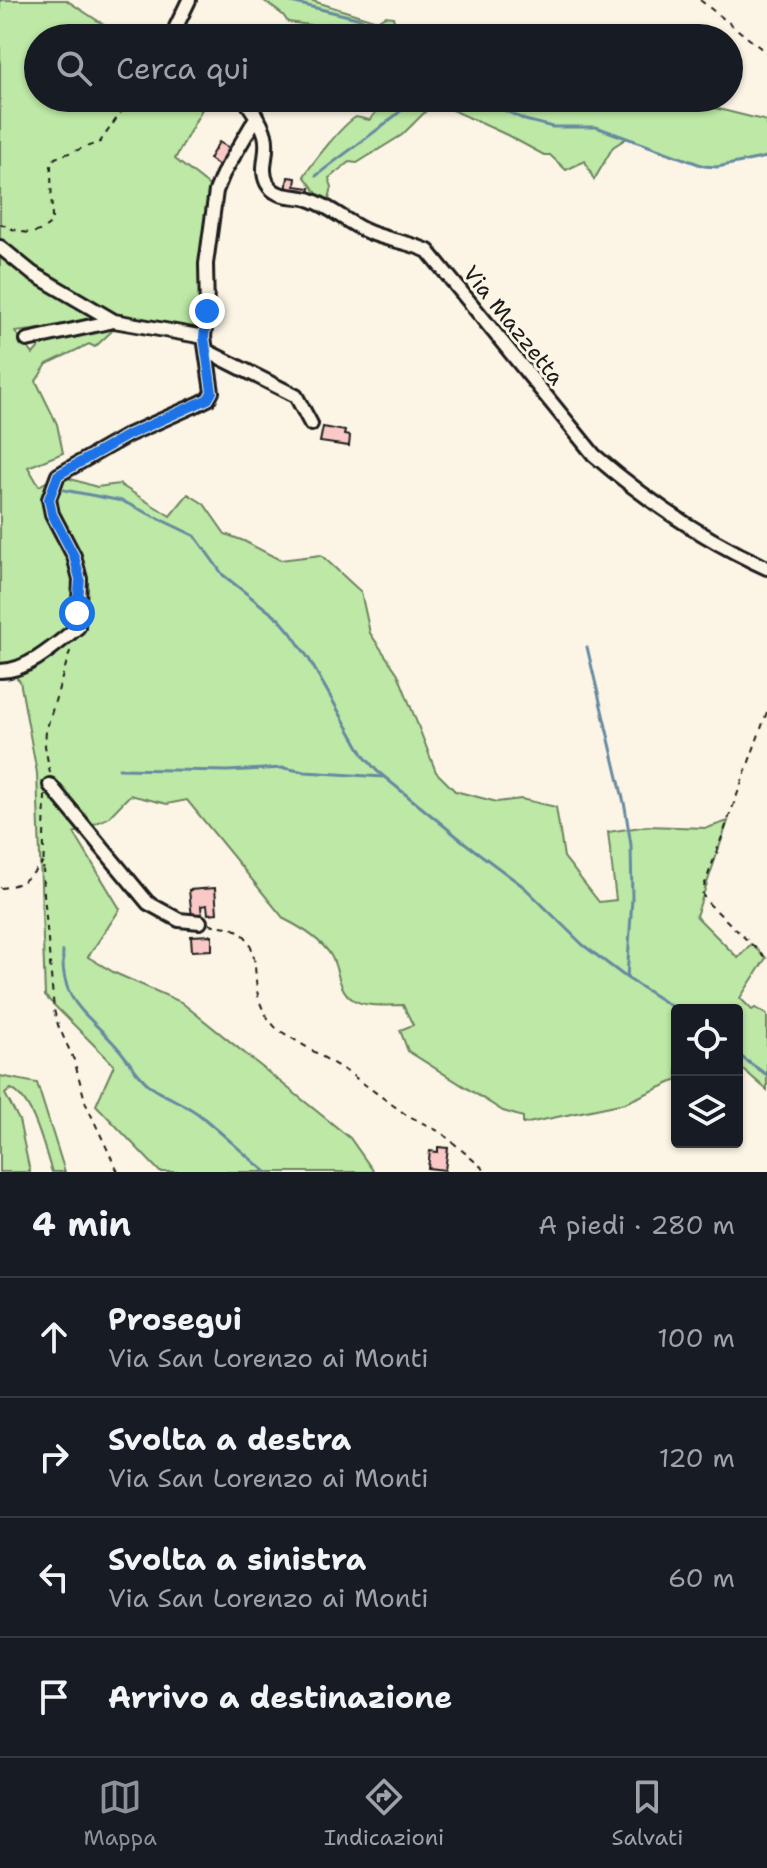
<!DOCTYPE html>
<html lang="it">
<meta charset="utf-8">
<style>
body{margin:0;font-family:"Shantell Sans",sans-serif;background:#20242c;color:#f1f3f6}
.controls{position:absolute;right:24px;bottom:24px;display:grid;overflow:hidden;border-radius:8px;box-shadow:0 2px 6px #0004}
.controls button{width:72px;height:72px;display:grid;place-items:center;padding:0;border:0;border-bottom:2px solid #363941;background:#171b24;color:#f1f3f6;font:40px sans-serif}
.stop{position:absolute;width:24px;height:24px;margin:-18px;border:6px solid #1a73e8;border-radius:50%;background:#fff}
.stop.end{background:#1a73e8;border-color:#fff;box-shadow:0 2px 8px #0008}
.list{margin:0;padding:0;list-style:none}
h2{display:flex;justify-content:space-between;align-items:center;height:104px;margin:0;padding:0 32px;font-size:34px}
h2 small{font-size:26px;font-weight:400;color:#9ea1a6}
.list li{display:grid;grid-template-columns:52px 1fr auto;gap:24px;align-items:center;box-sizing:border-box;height:120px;padding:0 32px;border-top:2px solid #363941}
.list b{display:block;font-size:30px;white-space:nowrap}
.list p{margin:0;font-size:26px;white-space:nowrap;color:#9ea1a6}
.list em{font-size:26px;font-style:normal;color:#9ea1a6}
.icon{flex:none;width:44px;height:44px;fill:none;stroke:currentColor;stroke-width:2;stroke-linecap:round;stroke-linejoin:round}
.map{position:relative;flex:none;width:767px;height:1172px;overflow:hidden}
.search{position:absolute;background:#171b24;box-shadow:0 2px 6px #0004;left:24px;right:24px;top:24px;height:88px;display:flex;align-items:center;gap:20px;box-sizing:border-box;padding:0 28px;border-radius:44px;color:#9ea1a6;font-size:30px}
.sheet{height:584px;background:#171b24}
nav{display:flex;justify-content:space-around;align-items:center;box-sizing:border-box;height:112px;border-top:2px solid #363941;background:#171b24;font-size:22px;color:#9ea1a6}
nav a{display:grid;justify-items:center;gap:4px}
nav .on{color:#8c9099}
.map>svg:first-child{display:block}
.green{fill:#bde8a5;stroke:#6c8260;stroke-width:2}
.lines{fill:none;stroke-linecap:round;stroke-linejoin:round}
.stream{stroke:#668aa0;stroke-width:3}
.building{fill:#fac9c7;stroke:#1c1c1c;stroke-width:2}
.minor-casing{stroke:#1c1c1c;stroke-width:18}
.path{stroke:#1c1c1c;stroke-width:2;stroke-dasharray:6 6;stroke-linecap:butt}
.minor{stroke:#fcf5e5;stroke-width:12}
.route{stroke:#1a73e8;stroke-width:10}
.labels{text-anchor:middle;stroke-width:6;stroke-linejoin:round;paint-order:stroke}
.street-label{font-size:22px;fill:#1c1c1c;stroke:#fcf5e5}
</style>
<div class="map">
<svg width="767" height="1172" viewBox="0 0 767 1172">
<rect width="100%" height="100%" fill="#fcf5e5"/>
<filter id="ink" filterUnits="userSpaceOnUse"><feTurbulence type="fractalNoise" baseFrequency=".0125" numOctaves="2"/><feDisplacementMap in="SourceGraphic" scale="16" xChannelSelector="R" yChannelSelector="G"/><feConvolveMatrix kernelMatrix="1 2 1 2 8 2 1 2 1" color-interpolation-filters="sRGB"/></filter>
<g filter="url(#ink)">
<path class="green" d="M0 0H66L124 38H38V98H208L175 159 216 191 204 337 114 321 15 332 33 354 50 334 104 323 112 331 95 347 89 344 47 364 36 381 57 424 63 453 28 467 39 486 58 475 97 487 119 484 170 516 188 494 204 504 225 534 244 541 280 560 321 555 361 592 370 633 398 674 436 772 455 791 497 802 521 799 556 807 564 857 599 902 616 900 608 832 647 826 707 828 728 821 696 916 738 958 751 944 766 958 740 998 752 1010 755 1008 767 1015V1090L737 1064V1010H677V1080L625 1103 523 1124V1117L503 1111 408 1051 400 1030 413 1025 403 1005C388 1005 365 1008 352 999 337 989 339 967 330 954 320 939 300 927 284 919L187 800 167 804 130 795 108 818 74 833 120 909 88 957 115 973 181 1002 350 1138 374 1172H160L96 1105 114 1065 45 996 37 773 20 681 10 671 0 670Z
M263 0H310L377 21 385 16 393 17 397 32 408 38H331L317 26 288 22 283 15Z
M391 98H492C515 114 531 117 552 98H674L767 121V157L717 167 704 166 627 138 613 147 594 180 585 161 566 170 550 155H544L507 135 444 106 433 104 402 135 357 163 349 162 329 178 332 187 327 207 314 201 316 192 304 176C314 161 342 125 356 117L370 120C375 109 386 108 391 98Z
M0 1076 37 1083 65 1172H52C44 1149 34 1100 11 1089L5 1094 19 1120 30 1172H0Z"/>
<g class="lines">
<path class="stream" d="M283 0 361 19 389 38
M479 98 525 120 553 127H596L704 166 717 167 767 157
M316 176C349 149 384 128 415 98
M64 490 122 501 195 536 223 575 280 620 291 633 309 659 364 756 377 771 465 843 524 887 583 945 627 978 677 1010
M587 647 625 807 631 845 632 898 627 978
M119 769 227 771 284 768 305 772 384 777
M63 951C60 1004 87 1012 117 1047 128 1059 136 1074 149 1085 164 1097 185 1103 201 1116 223 1134 244 1154 266 1172
M737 1054 767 1075"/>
</g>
<path class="building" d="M219 142 231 149 220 166 209 159Z
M288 177 296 178 295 186 310 188 309 194 286 192Z
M323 427 345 431 344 435 350 436 349 446 320 442Z
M215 888 217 913 208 914 207 905 201 906 202 916 192 917 189 890Z
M212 935V950L192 951 191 936Z
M438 1147 448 1148 445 1170 428 1168 430 1151 438 1152Z"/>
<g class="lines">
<defs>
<path id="minor" d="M176 38V27L189 0
M244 98C251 109 262 122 265 135 270 152 259 167 267 183 276 200 295 194 311 200 331 207 345 221 364 230 384 240 407 241 428 251L594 455C645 499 705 540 767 568
M0 247 32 273 114 321 204 337
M27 340 114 321
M207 351 296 396 311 424
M0 671C28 671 57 644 78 627L80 579 74 556 52 514 49 499 58 475 128 435 198 404 208 399 212 392 204 337 207 311 206 264 216 191 223 174 256 118
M50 785 148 903 179 920 200 922"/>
</defs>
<use href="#minor" class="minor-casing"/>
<path class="path" d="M700 0 767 53
M156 38 164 27
M0 223C18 233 37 239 52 222L51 166 55 158 100 142 131 98
M767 712 702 892 705 900 767 959
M50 773 45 746 46 731 71 648
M45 795 43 882 54 1010 58 1025 74 1060 86 1104 118 1172
M0 888C20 886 30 878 43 862
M209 924C217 926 226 926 234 929 258 938 254 969 257 990 259 1005 267 1019 277 1029L349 1073 405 1114 442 1133 487 1172"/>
<use href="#minor" class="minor"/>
</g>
</g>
<g class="lines" filter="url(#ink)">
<path class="route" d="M77 613 80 579 74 556 52 514 49 499 58 475 128 435 208 399 212 392 204 337 207 311"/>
</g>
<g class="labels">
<g class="street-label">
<text transform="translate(514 325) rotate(51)" y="8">Via Mazzetta</text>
</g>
</g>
</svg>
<div class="controls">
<button><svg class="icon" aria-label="locate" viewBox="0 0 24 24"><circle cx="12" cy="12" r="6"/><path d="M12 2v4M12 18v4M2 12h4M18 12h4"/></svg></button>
<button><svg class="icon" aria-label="layers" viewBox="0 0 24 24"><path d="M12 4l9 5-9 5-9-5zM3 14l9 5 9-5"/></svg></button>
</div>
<div class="stop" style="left:77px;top:613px"></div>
<div class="stop end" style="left:207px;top:311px"></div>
<div class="search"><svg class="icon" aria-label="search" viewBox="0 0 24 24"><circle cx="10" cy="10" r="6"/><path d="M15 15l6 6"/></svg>Cerca qui</div>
</div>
<section class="sheet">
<h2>4 min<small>A piedi · 280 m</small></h2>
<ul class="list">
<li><svg class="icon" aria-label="ahead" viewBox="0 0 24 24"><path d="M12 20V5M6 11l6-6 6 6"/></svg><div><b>Prosegui</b><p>Via San Lorenzo ai Monti</p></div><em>100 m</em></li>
<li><svg class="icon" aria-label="right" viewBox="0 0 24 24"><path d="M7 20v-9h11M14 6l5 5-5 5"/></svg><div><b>Svolta a destra</b><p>Via San Lorenzo ai Monti</p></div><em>120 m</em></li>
<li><svg class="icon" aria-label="left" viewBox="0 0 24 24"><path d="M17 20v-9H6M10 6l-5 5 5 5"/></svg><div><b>Svolta a sinistra</b><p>Via San Lorenzo ai Monti</p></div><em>60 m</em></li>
<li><svg class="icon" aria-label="arrive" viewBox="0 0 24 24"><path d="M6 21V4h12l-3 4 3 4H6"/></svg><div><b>Arrivo a destinazione</b></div></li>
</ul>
</section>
<nav>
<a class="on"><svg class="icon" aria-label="map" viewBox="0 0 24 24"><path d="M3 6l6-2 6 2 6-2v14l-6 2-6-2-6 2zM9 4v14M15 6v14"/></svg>Mappa</a>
<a><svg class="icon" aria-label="directions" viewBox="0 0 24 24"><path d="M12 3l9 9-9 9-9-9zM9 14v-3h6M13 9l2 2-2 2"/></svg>Indicazioni</a>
<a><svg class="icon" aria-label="saved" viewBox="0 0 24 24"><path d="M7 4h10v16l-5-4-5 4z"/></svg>Salvati</a>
</nav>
